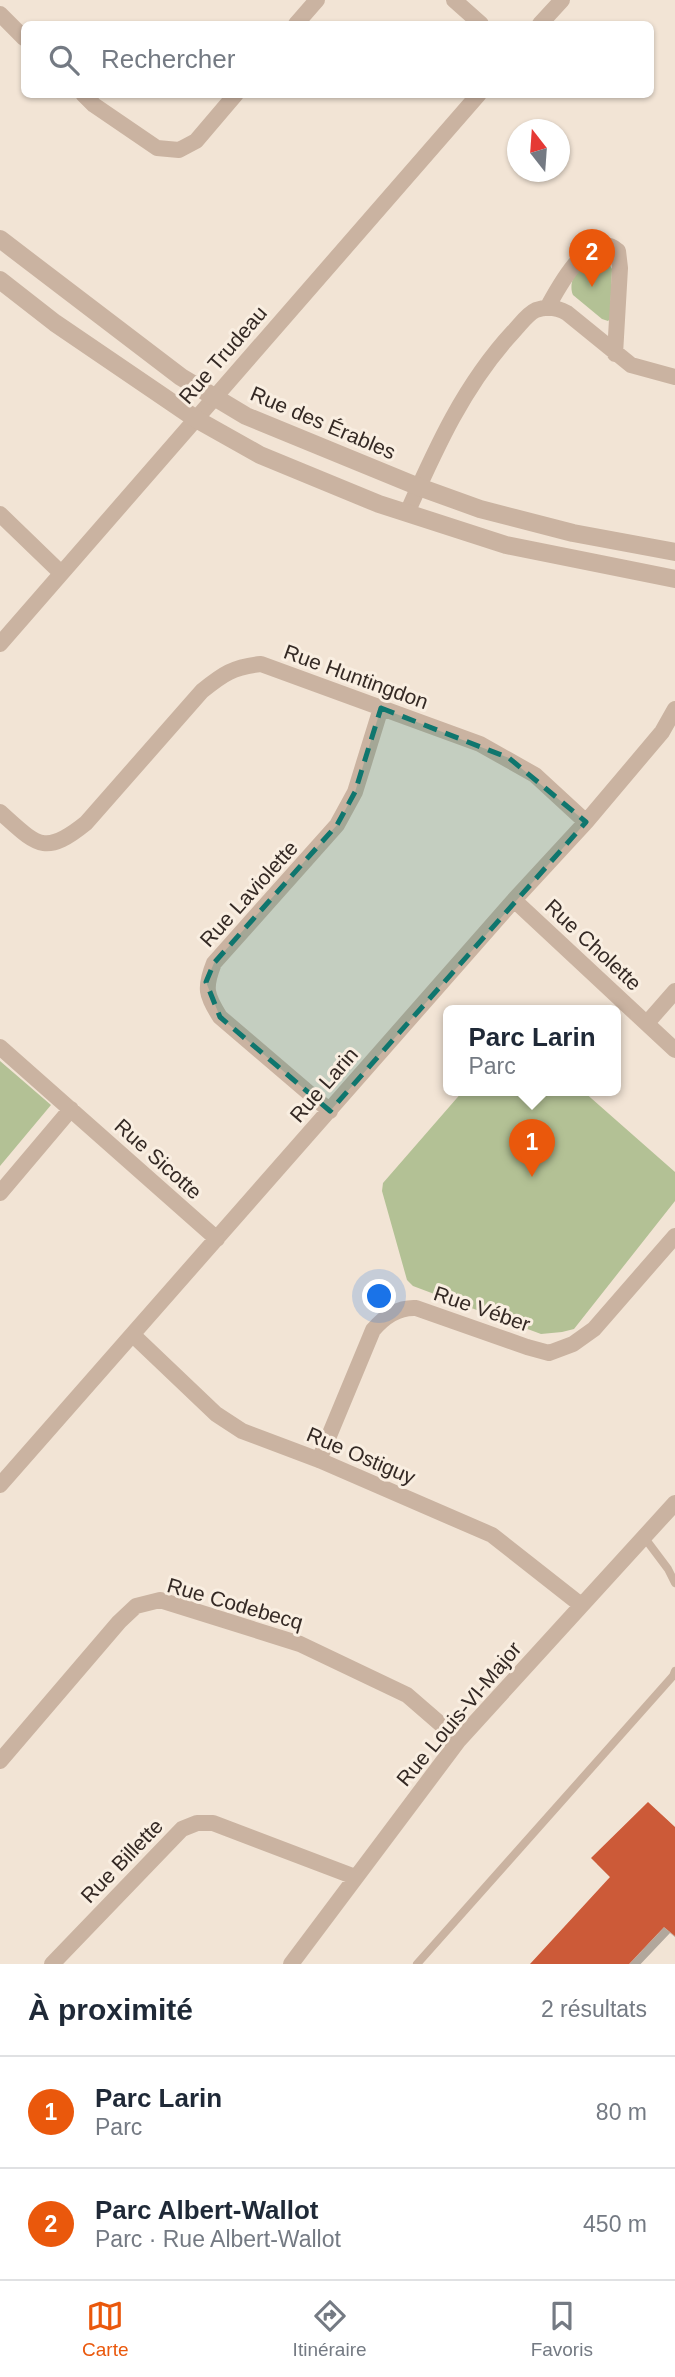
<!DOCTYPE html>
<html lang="fr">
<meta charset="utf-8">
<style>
body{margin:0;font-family:Arial,sans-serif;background:#f6f6f7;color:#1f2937}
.compass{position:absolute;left:507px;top:119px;width:63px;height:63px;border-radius:50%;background:#fff;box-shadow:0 2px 5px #0004;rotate:343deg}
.you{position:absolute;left:380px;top:1297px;width:24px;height:24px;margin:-18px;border:5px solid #fff;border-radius:50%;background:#1a73e8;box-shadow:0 0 0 10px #1a73e833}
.badge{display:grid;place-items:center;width:46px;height:46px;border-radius:50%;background:#ea580c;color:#fff;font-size:23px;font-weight:700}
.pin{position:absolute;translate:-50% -58px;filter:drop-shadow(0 2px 4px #0008)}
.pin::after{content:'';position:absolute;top:37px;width:24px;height:21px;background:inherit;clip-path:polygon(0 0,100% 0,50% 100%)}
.popup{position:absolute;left:443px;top:1005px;width:178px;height:91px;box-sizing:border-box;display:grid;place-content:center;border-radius:10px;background:#fff;filter:drop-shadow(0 2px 5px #0005);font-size:23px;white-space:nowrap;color:#747a83}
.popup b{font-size:26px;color:#1f2937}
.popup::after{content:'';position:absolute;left:50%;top:100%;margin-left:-14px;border:14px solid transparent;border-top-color:#fff}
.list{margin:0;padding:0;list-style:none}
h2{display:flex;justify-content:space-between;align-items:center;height:91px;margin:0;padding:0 28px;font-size:30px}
h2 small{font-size:23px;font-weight:400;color:#747a83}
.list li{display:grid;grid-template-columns:46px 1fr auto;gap:21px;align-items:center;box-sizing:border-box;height:112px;padding:0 28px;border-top:2px solid #e0e1e3}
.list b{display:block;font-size:26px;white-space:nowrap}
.list p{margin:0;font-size:23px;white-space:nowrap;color:#747a83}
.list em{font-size:23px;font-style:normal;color:#747a83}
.icon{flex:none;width:38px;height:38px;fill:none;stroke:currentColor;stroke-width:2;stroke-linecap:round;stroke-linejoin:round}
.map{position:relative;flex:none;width:675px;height:1964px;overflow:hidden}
.search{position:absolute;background:#fff;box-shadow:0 2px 5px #0004;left:21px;right:21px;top:21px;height:77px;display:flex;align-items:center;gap:18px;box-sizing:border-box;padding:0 24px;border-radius:10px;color:#747a83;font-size:26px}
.sheet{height:315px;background:#fff}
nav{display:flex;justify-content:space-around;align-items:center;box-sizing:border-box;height:98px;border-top:2px solid #e0e1e3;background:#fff;font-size:19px;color:#747a83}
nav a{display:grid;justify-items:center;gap:4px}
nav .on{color:#ea580c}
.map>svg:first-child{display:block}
.green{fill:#b3c195}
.building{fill:#cc5a39;filter:url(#shadow)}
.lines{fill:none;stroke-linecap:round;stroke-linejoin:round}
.service{stroke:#cab3a1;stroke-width:8}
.minor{stroke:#cab3a1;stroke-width:16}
.tertiary{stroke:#cab3a1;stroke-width:18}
.marked{fill:#0f766e;fill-opacity:0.2;stroke:#0f766e;stroke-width:5;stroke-dasharray:14 9;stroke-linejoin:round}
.labels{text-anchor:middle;stroke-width:6;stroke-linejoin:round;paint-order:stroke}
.street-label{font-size:21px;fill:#342924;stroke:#f9eee1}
</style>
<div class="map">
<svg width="675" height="1964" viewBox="0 0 675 1964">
<defs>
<filter id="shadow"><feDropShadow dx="6" dy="6" stdDeviation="0" flood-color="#0004"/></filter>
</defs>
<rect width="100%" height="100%" fill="#f2e4d5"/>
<path class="green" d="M600 255 606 257 612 269 610 319 608 321 602 319 573 295C566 279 584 258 600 255Z
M0 1061 51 1105 0 1166Z
M463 1091H583L675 1172V1201L574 1329 562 1332 541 1334 413 1286 407 1280 382 1191 383 1183Z"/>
<path class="building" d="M648 1802 675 1827V1936L664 1927 629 1964H530L610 1877 591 1858Z"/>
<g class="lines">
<path class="service" d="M644 1537 668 1569 675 1583
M417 1964 673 1676 675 1671"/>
<path class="minor" d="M454 0 481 24
M0 14 24 38
M296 24 317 0
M540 24 562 0
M83 94 94 105 157 148 179 150 196 141 236 94
M547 308C558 288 590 226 618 251L620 268 615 354
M407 513C436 448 464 385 513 332 520 325 527 314 536 310 547 306 558 308 567 313L631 365 675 377
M0 514 61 573
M0 644 479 94
M0 812C37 845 44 857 86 823L202 691C223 674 233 667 261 664L480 744 535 775 586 822
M514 900 675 1050
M647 1023 675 991
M0 1047 217 1239
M330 1111 220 1017C206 995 204 988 214 963L337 825 355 792 381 708
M0 1193 71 1109
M133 1335 216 1414 242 1431 319 1460 492 1535 581 1605
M319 1460 373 1330C384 1317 398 1307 416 1308L527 1347 549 1353 573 1344 594 1329 675 1236
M0 1485 514 900 586 822 662 732 675 709
M0 1761 119 1622 136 1606 160 1600 300 1644 407 1695 459 1740
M52 1964 182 1829 197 1823H213L355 1877
M291 1964 459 1740 675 1503"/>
<path class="tertiary" d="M0 239 181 377 246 416 419 487 480 509 573 533 675 552
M0 280 55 323 196 419 260 455 379 504 506 545 675 579"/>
</g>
<path class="marked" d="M381 708 509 758 586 822 330 1111 220 1017 206 982 214 963 337 825 355 792Z"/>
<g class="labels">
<g class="street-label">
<text transform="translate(223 355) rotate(-49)" y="7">Rue Trudeau</text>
<text transform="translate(323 423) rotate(23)" y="7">Rue des Érables</text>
<text transform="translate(356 677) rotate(20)" y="7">Rue Huntingdon</text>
<text transform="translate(249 894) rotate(-48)" y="7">Rue Laviolette</text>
<text transform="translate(593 945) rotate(43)" y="7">Rue Cholette</text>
<text transform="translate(324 1085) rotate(-49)" y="7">Rue Larin</text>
<text transform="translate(158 1159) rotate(42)" y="7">Rue Sicotte</text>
<text transform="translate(482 1309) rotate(19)" y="7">Rue Véber</text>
<text transform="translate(361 1456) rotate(23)" y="7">Rue Ostiguy</text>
<text transform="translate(235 1604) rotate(16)" y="7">Rue Codebecq</text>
<text transform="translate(459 1714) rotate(-50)" y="7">Rue Louis-VI-Major</text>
<text transform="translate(122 1861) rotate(-46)" y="7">Rue Billette</text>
</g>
</g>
</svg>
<svg class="compass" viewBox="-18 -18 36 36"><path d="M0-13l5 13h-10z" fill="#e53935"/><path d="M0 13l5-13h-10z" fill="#747a83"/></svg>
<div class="you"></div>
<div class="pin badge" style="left:532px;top:1177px">1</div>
<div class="popup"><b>Parc Larin</b>Parc</div>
<div class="pin badge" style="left:592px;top:287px">2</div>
<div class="search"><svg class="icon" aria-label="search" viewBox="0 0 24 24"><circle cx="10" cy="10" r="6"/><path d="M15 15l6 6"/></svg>Rechercher</div>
</div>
<section class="sheet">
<h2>À proximité<small>2 résultats</small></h2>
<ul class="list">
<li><span class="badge">1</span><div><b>Parc Larin</b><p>Parc</p></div><em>80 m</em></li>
<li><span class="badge">2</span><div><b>Parc Albert-Wallot</b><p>Parc · Rue Albert-Wallot</p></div><em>450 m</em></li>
</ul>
</section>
<nav>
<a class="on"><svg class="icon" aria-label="map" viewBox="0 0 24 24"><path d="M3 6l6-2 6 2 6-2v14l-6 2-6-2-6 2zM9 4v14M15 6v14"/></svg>Carte</a>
<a><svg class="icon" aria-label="directions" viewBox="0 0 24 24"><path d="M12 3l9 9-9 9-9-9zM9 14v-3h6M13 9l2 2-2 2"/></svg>Itinéraire</a>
<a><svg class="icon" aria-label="saved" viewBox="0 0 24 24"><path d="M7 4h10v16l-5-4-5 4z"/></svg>Favoris</a>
</nav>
